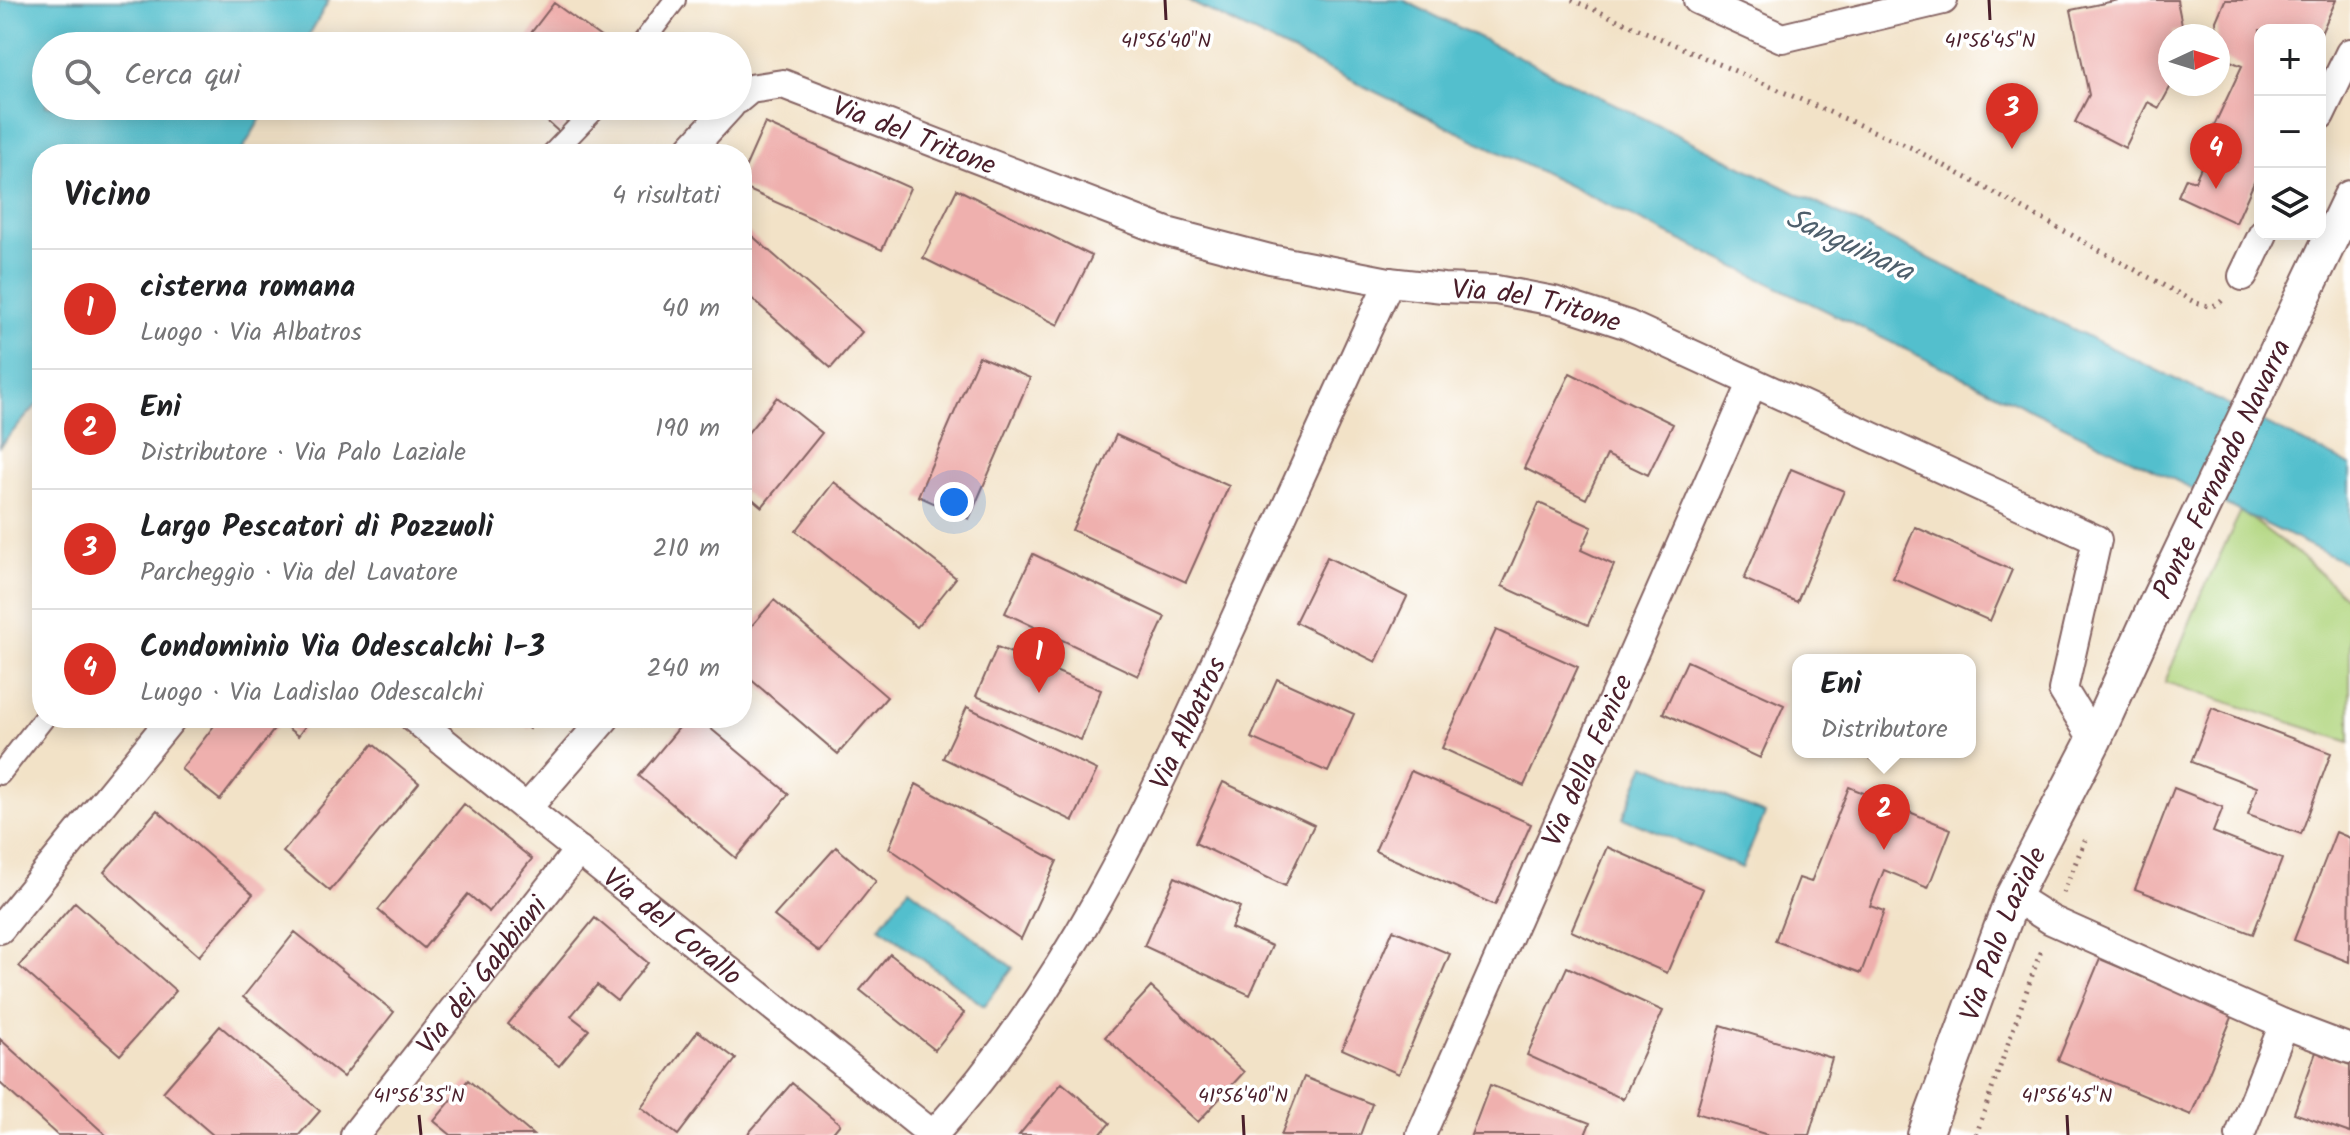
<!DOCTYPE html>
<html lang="it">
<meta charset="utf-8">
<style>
body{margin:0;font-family:Kalam,sans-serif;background:#f2f2f2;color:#202124}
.controls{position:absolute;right:24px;top:24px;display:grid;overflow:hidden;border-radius:16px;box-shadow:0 4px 20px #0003}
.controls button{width:72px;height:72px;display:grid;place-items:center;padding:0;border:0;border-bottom:2px solid #e0e0e0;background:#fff;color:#202124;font:40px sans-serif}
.compass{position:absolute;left:2158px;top:24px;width:72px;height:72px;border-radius:50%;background:#fff;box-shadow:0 4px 20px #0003;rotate:86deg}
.you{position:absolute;left:954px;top:502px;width:28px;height:28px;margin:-20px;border:6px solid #fff;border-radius:50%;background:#1a73e8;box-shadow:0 0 0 12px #1a73e833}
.badge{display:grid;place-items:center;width:52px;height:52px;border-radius:50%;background:#d93025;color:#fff;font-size:26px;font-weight:700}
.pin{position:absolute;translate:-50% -66px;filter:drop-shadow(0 2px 4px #0008)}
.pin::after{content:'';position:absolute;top:42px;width:28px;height:24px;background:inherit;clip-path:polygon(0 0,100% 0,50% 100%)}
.popup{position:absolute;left:1792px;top:654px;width:184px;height:104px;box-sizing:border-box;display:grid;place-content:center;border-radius:16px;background:#fff;filter:drop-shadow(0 2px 6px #0005);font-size:26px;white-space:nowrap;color:#757577}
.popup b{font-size:30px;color:#202124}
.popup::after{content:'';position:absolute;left:50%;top:100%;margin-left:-16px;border:16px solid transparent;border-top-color:#fff}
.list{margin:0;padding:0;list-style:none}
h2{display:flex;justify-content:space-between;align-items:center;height:104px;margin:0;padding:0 32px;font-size:34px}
h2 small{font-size:26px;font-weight:400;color:#757577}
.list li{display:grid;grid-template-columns:52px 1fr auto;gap:24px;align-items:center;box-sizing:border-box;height:120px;padding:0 32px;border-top:2px solid #e0e0e0}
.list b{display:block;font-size:30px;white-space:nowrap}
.list p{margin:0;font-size:26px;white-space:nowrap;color:#757577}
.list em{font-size:26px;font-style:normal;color:#757577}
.icon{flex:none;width:44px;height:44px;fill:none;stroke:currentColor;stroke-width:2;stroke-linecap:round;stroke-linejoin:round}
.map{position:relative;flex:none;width:2350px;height:1135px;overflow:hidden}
.search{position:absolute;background:#fff;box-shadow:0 4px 20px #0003;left:32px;top:32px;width:720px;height:88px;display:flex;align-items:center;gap:20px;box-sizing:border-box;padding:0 28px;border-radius:44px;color:#757577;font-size:30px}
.panel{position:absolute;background:#fff;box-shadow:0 4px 20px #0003;left:32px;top:144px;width:720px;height:584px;border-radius:32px}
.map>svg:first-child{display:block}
.green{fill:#b0d57e;stroke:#7d7a54;stroke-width:2}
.water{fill:#53bfcd;stroke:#4e6f7c;stroke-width:2}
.building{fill:#efb0ae;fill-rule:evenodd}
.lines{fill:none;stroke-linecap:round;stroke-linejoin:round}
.pedestrian-casing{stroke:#856362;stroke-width:24}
.minor-casing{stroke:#856362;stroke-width:32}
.tertiary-casing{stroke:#856362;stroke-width:38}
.path{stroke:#856362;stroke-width:5;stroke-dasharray:2 6;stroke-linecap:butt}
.pedestrian{stroke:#fff;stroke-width:20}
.minor{stroke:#fff;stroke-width:28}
.tertiary{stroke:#fff;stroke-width:34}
.ticks{fill:none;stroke:#4a1f2b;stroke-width:3}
.labels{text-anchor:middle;stroke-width:7;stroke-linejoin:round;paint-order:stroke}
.street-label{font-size:28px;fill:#4a1f2b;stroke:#fff}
.water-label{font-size:30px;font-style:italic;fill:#4e5f6c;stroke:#fff}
.ticks-label{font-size:20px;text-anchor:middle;fill:#4a1f2b;stroke:#fff;stroke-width:7;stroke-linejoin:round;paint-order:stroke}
</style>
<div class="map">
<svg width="2350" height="1135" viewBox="0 0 2350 1135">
<rect width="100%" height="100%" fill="#fff"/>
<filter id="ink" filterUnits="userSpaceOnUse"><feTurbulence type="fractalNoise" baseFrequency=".0125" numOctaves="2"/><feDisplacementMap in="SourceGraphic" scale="16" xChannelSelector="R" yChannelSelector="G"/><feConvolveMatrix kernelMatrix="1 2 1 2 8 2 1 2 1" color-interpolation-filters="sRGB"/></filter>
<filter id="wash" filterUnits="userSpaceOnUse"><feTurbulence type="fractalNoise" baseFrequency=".006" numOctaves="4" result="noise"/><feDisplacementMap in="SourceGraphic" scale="32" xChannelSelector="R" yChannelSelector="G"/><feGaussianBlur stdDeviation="1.8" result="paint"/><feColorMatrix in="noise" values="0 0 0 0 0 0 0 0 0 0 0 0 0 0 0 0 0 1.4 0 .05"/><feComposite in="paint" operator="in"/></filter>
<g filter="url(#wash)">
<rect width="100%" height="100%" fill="#f2e2c7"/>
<path class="green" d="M2241 511 2302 557 2350 601V742L2165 682 2202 593Z"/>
<path class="water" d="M0 0H329L303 46H46V106H268L240 154H42V399L0 446Z
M1186 0H1403L2350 465V565Z
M1645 764 1765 814 1742 868 1623 818Z
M909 888 1013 968 984 1006 880 927Z"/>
<g id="blocks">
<path class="building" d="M2119 0H2177L2183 30 2172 32 2173 36H2170L2172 84 2159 108 2148 102 2125 148 2075 122 2089 95 2071 10Z
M2225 0H2336L2320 36V30H2260V169L2236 223 2178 196 2186 178 2195 181 2209 149 2204 147 2242 66 2219 56 2216 21ZM2225 146 2241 153 2237 162 2221 155Z
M554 3 613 46H521Z
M530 106H581L559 132Z
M765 123 910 188 882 250 742 187V175Z
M957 189 1092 256 1058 325 923 258Z
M742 227 862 332 831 368 742 290Z
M979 356 1030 378 969 519 918 496Z
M1570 373 1673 424 1648 475 1607 455 1586 499 1524 468Z
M777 397 822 433 762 507 742 490V440Z
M1116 435 1229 486 1186 582 1072 530Z
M1791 469 1844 491 1797 602 1744 579Z
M834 482 956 578 917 627 796 531Z
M1539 503 1592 527 1581 550 1614 565 1588 625 1502 586Z
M1915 527 2012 570 1990 621 1893 578Z
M1033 554 1165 617 1138 676 1005 613Z
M1327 557 1407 597 1376 662 1295 622Z
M774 600 887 697 838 754 742 672V637Z
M1496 630 1578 667 1524 786 1442 748Z
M997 647 1101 690 1081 740 976 696Z
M1687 661 1784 705 1760 758 1663 713Z
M1277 679 1354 714 1328 772 1251 738Z
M967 707 1097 770 1073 821 943 758Z
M2212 708 2331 753 2301 834 2248 815 2257 787 2191 762Z
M220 718H311L298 736 280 722 220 800 181 769Z
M516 718H537L529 729Z
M687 718H698L789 794 736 858 639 776Z
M373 744 419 783 330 891 283 852Z
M1854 752H1879L1875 761Z
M1411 771 1531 824 1495 905 1375 851Z
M1223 782 1314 825 1285 886 1195 843Z
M916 784 1057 861 1021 939 889 848Z
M1849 787 1951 829 1928 888 1884 870 1870 906 1884 911 1861 973 1775 941 1799 878 1811 882Z
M2174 788 2223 807 2213 832 2282 859 2253 934 2135 889Z
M464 804 532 859 489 912 468 894 424 948 378 910Z
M157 810 253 894 199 956 104 872Z
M2336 832 2350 838 2349 962 2294 940Z
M836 847 876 881 820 952 774 916Z
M1607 847 1703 889 1667 973 1571 931Z
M1175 877 1240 907 1231 928 1272 946 1250 995 1144 946Z
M75 902 176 991 120 1055 19 966Z
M595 918 648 963 617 1001 597 985 571 1016 589 1030 559 1066 508 1024Z
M1393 930 1450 954 1399 1074 1342 1049Z
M295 932 394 1012 343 1077 243 997Z
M890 954 964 1013 935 1050 860 990Z
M2100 959 2233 1015 2191 1115 2058 1060Z
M1567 967 1663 1011 1623 1099 1527 1055Z
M1151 987 1244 1072 1198 1122 1105 1037Z
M1721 1025 1832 1058 1809 1135H1768L1696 1113Z
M220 1026 320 1111 299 1135H213L163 1092Z
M698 1031 736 1059 678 1135 641 1107Z
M0 1039 106 1135H57L0 1083Z
M2316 1052 2350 1065V1133L2294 1113Z
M1304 1077 1372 1104 1360 1135H1281Z
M468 1080 533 1135H451L434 1121Z
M792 1083 840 1124 831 1135H747Z
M1062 1083 1110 1123 1100 1135H1019Z
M1490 1085 1590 1123 1585 1135H1471Z"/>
</g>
</g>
<g filter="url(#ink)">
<use href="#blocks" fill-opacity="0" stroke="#856362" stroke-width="2"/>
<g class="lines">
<defs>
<path id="pedestrian" d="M640 46 675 0
M552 154 598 106
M0 774 44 718"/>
<g id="minor">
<path d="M1698 0 1782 38 1943 0"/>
<path id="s1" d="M738 99 750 89 783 84 1167 232 1270 259 1389 282 1443 288 1496 290 1554 301 1628 325 2097 540 2063 690 2094 740"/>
<path d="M2320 115 2350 53"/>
<path d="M686 154 730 106"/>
<path d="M2243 276 2263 234"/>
<path id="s2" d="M414 718 933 1135"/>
<path d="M527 808 605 718"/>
<path d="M2013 896 2051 920 2284 1024 2350 1049"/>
<path d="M0 929 172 718"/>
<path id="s3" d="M355 1135 579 850"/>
<path id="s4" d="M933 1135C1063 993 1146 815 1225 641 1280 521 1334 402 1389 282"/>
<path id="s5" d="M1421 1135 1752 384"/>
<path d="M2240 1135 2284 1024"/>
</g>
<g id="tertiary">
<path id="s6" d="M1925 1135 2013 896 2094 740 2159 598 2350 198"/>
</g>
</defs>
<use href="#pedestrian" class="pedestrian-casing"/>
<use href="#minor" class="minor-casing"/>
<use href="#tertiary" class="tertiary-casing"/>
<path class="path" d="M1572 0 1912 148 2196 303C2207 306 2216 309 2224 298
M682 36 711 46
M2063 893 2085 840
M1976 1135 2042 947"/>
<use href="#pedestrian" class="pedestrian"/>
<use href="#minor" class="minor"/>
<use href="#tertiary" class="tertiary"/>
</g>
</g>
<path class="ticks" d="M1165 0 1166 20M1989 0 1990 20M419 1115 421 1135M1243 1115 1244 1135M2067 1115 2068 1135"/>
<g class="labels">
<g class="street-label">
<text dy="10" stroke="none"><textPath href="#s1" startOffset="190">Via del Tritone</textPath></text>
<text dy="10" stroke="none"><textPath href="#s1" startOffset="838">Via del Tritone</textPath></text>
<text dy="10" stroke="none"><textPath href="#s6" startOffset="730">Ponte Fernando Navarra</textPath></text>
<text dy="10" stroke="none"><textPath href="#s4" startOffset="486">Via Albatros</textPath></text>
<text dy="10" stroke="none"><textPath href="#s5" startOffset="410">Via della Fenice</textPath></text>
<text dy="10" stroke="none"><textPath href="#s2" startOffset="332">Via del Corallo</textPath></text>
<text dy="10" stroke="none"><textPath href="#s6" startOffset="216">Via Palo Laziale</textPath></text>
<text dy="10" stroke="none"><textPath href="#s3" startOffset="204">Via dei Gabbiani</textPath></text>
</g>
<g class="water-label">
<text transform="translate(1850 244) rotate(25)" y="10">Sanguinara</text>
</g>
</g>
<g class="ticks-label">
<text x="1166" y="47">41°56'40"N</text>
<text x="1990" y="47">41°56'45"N</text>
<text x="419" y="1102">41°56'35"N</text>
<text x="1243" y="1102">41°56'40"N</text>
<text x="2067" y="1102">41°56'45"N</text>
</g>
</svg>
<div class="controls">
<button>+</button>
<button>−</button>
<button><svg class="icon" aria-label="layers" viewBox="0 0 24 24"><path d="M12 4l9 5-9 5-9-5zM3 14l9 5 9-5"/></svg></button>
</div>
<svg class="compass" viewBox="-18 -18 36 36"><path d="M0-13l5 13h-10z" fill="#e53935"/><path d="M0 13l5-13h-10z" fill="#757577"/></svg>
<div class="you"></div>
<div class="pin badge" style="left:1039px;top:693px">1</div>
<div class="pin badge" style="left:1884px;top:850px">2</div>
<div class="popup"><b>Eni</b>Distributore</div>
<div class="pin badge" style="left:2012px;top:149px">3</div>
<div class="pin badge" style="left:2216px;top:189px">4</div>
<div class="search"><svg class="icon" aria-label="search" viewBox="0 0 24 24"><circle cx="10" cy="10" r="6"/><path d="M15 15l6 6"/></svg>Cerca qui</div>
<section class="panel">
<h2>Vicino<small>4 risultati</small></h2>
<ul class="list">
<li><span class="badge">1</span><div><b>cisterna romana</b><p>Luogo · Via Albatros</p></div><em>40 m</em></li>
<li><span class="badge">2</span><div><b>Eni</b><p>Distributore · Via Palo Laziale</p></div><em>190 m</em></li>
<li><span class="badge">3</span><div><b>Largo Pescatori di Pozzuoli</b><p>Parcheggio · Via del Lavatore</p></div><em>210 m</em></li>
<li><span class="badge">4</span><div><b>Condominio Via Odescalchi 1-3</b><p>Luogo · Via Ladislao Odescalchi</p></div><em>240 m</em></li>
</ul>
</section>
</div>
